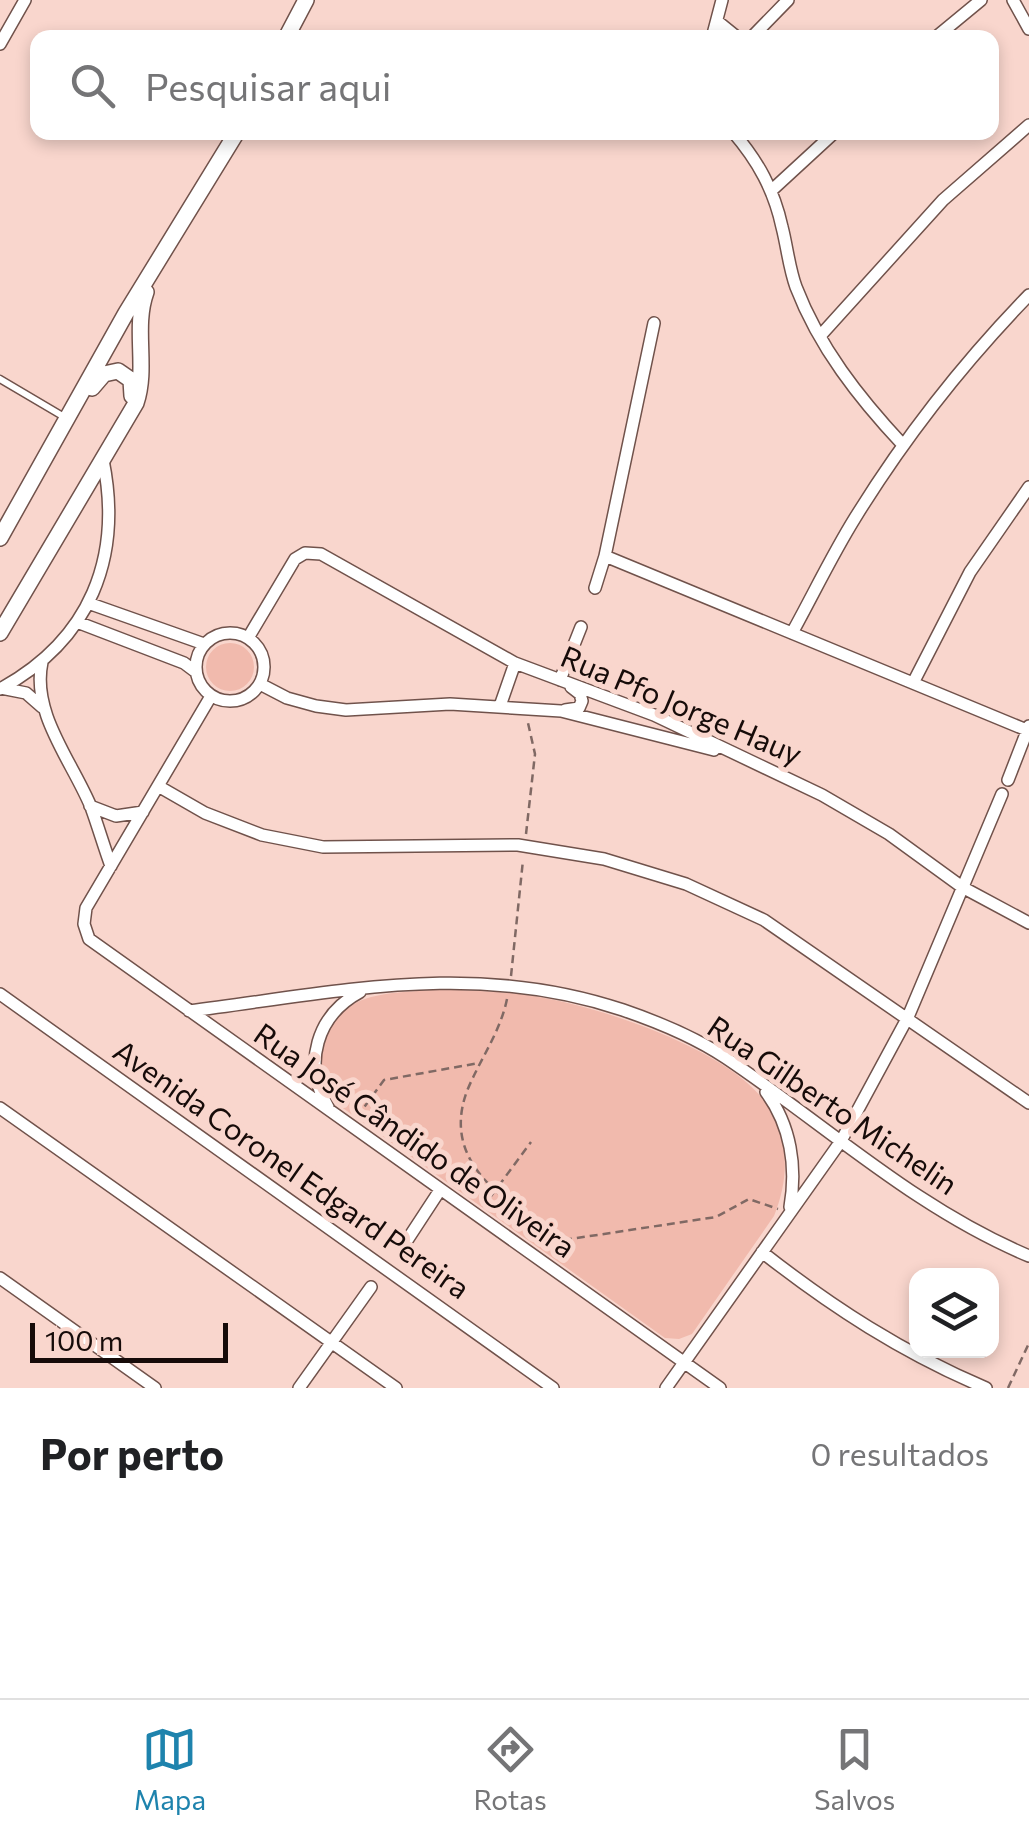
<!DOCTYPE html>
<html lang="pt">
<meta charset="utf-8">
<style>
body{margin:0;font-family:Commissioner,sans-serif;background:#f6f6f6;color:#202124}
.controls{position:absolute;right:30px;bottom:30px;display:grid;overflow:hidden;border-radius:20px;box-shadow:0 5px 15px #0003}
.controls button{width:90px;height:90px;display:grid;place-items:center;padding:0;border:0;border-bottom:2px solid #e0e0e0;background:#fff;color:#202124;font:50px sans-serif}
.scale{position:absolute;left:30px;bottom:25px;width:198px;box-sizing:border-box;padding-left:10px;border:5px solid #160b09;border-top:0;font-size:28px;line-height:35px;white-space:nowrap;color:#160b09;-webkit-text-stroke:8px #f9d6cd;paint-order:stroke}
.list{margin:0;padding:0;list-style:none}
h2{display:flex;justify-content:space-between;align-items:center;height:130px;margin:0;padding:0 40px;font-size:42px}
h2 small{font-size:32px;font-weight:400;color:#757577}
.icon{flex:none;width:55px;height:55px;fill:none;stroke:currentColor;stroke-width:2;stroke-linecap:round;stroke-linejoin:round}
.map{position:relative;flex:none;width:1029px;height:1388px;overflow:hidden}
.search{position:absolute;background:#fff;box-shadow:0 5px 15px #0003;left:30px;right:30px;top:30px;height:110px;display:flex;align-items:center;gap:25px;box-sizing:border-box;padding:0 35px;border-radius:20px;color:#757577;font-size:38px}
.sheet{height:310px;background:#fff}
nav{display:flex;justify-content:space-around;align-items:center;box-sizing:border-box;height:140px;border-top:2px solid #e0e0e0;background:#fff;font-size:28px;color:#757577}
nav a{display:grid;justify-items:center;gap:5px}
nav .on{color:#1e83ad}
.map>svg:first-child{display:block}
.green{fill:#f1baad}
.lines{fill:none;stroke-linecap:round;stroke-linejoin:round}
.service-casing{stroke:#70524b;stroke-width:9}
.minor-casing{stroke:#70524b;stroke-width:14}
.secondary-casing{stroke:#70524b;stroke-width:18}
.path{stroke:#806964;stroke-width:2.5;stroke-dasharray:8 5;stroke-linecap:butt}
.service{stroke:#fff;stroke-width:6}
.minor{stroke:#fff;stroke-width:11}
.secondary{stroke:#fff;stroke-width:15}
.labels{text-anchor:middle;stroke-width:10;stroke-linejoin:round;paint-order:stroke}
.street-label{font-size:30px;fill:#160b09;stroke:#f9d6cd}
</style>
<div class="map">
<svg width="1029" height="1388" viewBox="0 0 1029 1388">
<rect width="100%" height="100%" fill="#f9d6cd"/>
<path class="green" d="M206 667a24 24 0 1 1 48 0a24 24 0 1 1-48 0Z
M442 989C470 991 499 991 527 995 593 1004 721 1046 763 1099 790 1134 790 1177 774 1216L692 1334 679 1339 665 1338 333 1101C311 1065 320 1016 362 1000 385 991 417 992 442 989Z"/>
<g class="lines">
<defs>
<path id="service" d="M0 379 66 418"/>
<path id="minor" d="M1013 0 1029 29
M717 21 738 38
M712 38 722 0
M751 38 788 0
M935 38 981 0
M0 44 25 0
M733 132C758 161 774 190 782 227 787 246 789 268 796 287 819 347 859 398 903 445
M772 190 835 132
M820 336 943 200 1029 125
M605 556 1029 731
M595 588 605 556 654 323
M88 603 204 644
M77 622 184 663 196 672
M792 633C813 595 832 555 855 518 905 437 963 363 1029 295
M196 667a34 34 0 1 1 68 0a34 34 0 1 1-68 0Z
M248 638 295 559 305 553 321 554 515 663 654 715 822 795 889 834 962 887 1029 923
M42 662C31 713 72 761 91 807 98 826 104 847 111 866
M560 680 581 627
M913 683 970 572 1029 487
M260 684 287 698 316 706 346 710 450 704 561 711 714 750
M1 688 26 693 42 707
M0 689C90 640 123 558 103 460
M211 696 86 908 84 924 89 939 720 1388
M500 706 515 663
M565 710 579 708 582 701 580 694 571 687
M1008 780 1029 726
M158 786 205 813 262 835 323 847 518 845 604 859 686 884 764 920 1029 1103
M90 806 116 816 143 812
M0 994 553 1388
M189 1011C340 992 474 960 623 1010 658 1022 695 1037 726 1058 826 1125 916 1209 1029 1256
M766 1092C791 1126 797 1167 790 1207
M328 1107C302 1064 317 1015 360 992
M0 1108 396 1388
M404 1245 440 1190
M762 1252C832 1307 903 1353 986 1388
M0 1278 155 1388
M299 1388 371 1287
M666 1388 841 1141 908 1017 1002 794"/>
<path id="secondary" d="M286 38 306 0
M92 388 104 374 118 371 131 380 132 396
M0 538 126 313 237 132
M0 633 136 403C148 367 133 328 146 292"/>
</defs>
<use href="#service" class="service-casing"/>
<use href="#minor" class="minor-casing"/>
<use href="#secondary" class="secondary-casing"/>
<path class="path" d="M526 834 535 754 528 723
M511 976 523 860
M507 999C500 1033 480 1059 467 1091 439 1167 512 1204 563 1240L553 1252
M357 1117 384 1080 479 1063
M483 1207 531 1142
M564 1240 716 1217 749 1199 778 1209
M1008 1388 1029 1343"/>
<use href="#service" class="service"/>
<use href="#minor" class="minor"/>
<use href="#secondary" class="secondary"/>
</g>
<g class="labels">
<g class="street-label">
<text transform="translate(681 706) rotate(23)" y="10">Rua Pfo Jorge Hauy</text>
<text transform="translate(832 1106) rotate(34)" y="10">Rua Gilberto Michelin</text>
<text transform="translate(414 1141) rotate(35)" y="10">Rua José Cândido de Oliveira</text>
<text transform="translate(291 1170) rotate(35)" y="10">Avenida Coronel Edgard Pereira</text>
</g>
</g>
</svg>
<div class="controls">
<button><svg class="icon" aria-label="layers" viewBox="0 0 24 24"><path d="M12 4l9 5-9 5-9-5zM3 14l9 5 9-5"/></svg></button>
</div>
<div class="scale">100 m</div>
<div class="search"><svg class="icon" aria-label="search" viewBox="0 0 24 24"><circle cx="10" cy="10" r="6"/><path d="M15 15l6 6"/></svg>Pesquisar aqui</div>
</div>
<section class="sheet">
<h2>Por perto<small>0 resultados</small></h2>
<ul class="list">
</ul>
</section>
<nav>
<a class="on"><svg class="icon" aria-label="map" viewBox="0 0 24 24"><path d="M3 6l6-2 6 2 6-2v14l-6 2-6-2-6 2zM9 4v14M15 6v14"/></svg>Mapa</a>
<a><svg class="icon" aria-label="directions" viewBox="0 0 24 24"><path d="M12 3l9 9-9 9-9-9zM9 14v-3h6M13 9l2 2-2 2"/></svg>Rotas</a>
<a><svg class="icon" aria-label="saved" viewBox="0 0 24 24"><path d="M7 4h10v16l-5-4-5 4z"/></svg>Salvos</a>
</nav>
